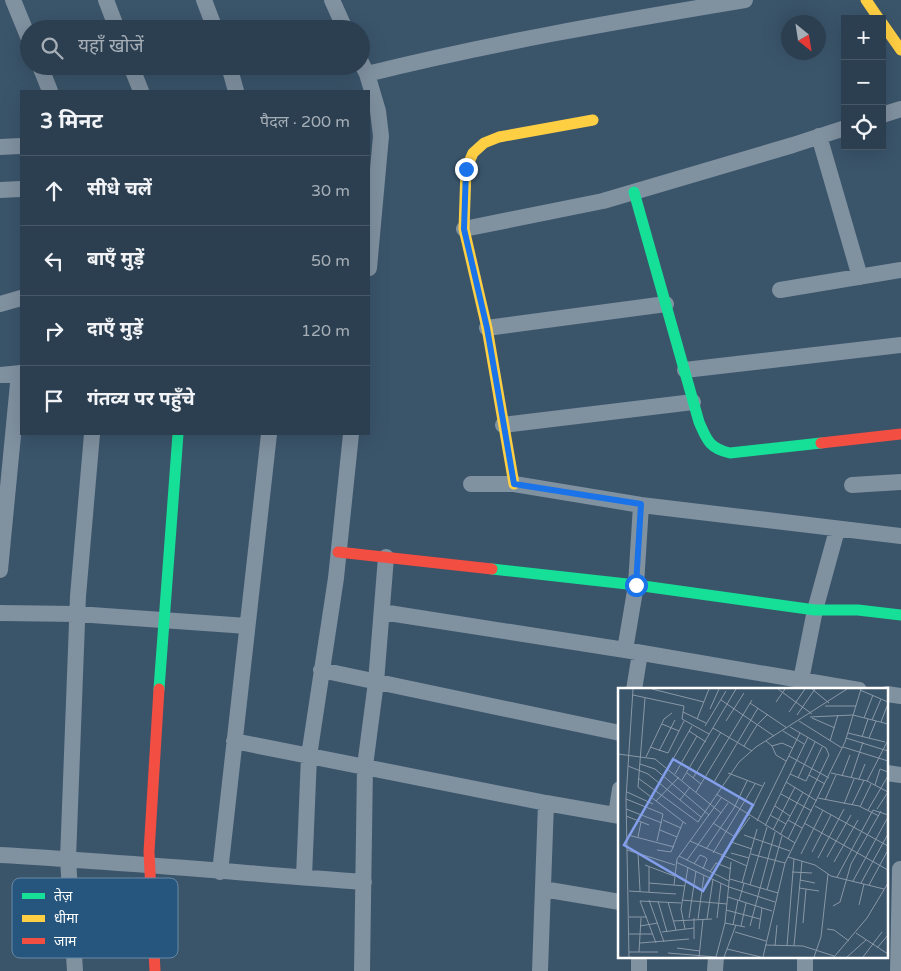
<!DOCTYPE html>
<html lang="hi">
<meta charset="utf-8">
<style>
body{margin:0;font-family:"Varela Round","Noto Sans Devanagari",sans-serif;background:#344657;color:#f1f3f6}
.controls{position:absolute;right:15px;top:15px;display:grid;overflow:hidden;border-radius:0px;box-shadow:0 5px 20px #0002}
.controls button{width:45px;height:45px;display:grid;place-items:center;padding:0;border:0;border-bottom:1px solid #485867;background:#2c3f50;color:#f1f3f6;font:25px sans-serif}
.compass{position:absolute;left:781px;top:15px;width:45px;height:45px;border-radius:50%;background:#2c3f50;box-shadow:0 5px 20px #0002;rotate:150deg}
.stop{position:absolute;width:15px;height:15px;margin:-11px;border:4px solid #1a73e8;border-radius:50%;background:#fff}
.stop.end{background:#1a73e8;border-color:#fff;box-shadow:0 1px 5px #0008}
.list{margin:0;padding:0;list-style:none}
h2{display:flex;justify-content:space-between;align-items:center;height:65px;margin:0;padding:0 20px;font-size:21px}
h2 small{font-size:16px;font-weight:400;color:#a6afb7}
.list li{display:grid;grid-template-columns:32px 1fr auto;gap:15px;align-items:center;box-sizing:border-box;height:70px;padding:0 20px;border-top:1px solid #485867}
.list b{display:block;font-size:19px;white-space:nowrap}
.list em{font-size:16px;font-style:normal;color:#a6afb7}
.icon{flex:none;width:28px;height:28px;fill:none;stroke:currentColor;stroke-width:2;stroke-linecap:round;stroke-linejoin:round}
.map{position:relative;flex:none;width:901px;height:971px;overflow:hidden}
.search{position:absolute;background:#2c3f50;box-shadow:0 5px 20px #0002;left:20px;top:20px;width:350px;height:55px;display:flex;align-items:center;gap:12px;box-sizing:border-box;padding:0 18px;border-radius:28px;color:#a6afb7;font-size:19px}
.panel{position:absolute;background:#2c3f50;box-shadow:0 5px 20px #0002;left:20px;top:90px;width:350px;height:345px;border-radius:0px}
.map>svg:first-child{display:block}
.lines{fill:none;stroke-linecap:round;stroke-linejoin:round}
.street{stroke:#8091a0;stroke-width:16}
.fast{stroke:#16e098;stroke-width:11}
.slow{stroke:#ffcf43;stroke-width:11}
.jam{stroke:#f24e42;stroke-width:11}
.route{stroke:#1a73e8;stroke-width:6}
.inset-road{fill:none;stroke:#8998a6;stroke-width:1}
.view{fill:#839eea;fill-opacity:0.15;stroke:#839eea;stroke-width:2.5}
.inset-edge{fill:none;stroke:#fff;stroke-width:2.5}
.key{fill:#26567e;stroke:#6789a5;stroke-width:1}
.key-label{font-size:14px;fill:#fff}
</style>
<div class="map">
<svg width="901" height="971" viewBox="0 0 901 971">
<rect width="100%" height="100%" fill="#3a546a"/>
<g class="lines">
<path class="street" d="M13 0 29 39
M106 0 117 29
M204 0 215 29
M332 0 345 29
M361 62 367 74 378 111 381 136 369 268
M40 66 50 91
M131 66 141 91
M229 66 236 91
M367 74C492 43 618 21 745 0
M882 115 901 109
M819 136 860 277
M0 147 21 146
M0 190 21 189
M464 229 603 201 793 145 845 128
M780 290 901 270
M0 304 21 298
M487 328 666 304
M685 370 901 345
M0 375 21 373
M503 425 693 402
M471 484H514L641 505 901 536
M852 485 901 482
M0 570 19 373
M382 612 625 650 859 690
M0 613 77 614 247 626
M625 650 636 585 641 505
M321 670 620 733
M634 690 640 653
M799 690 815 610 837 530
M887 694 901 696
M234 741 546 803 620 816
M887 773 901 775
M616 815 620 789
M0 855C122 862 243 873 364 882
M220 872 269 434
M304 877 309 756 336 578 351 434
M543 889 620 902
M75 971 68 859 78 596 92 434
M362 971 365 766 376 682 386 557
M540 971 546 803
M639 971V957
M715 971 716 957
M805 971V957
M898 971 900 869"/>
<path class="fast" d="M634 192 699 422C707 440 709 448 730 453L821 443
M492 569 636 585 815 610H858L901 615
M159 689 178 434"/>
<path class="slow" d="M866 0 879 19
M882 23 901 50
M514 484 487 328 464 229 466 169 473 153 484 143 499 137 593 120"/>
<path class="jam" d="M821 443 901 434
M338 552 492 569
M155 971 149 852 159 689"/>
</g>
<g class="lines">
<path class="route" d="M466 169 464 229 487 328 514 484 641 504 636 585"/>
</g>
<g transform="translate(618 688)">
<rect width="270" height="270" fill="#3a546a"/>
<path class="inset-road" d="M34 1 86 14M160 1 194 26M194 1 211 15M242 2 270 14M15 7 66 18 64 31 91 46M27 10 20 99 68 136M103 12 156 48M158 14 167 1M132 15 169 40M207 18H238M92 21 101 1M65 24 88 35M171 24 187 1M179 27 197 1M192 29 235 27 270 36M194 30 217 40M246 30 255 7M79 31 91 1M254 32 263 11M108 33 126 5M181 33 224 60M263 34 269 18M44 36 61 43M87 38 108 3M95 40 134 63M71 43 88 54M165 43 186 56M230 45 267 54M244 49 250 31M228 50 270 63M251 50 258 33M148 53 154 58 164 55 175 60M212 53 220 27M126 58 139 37 150 26M154 58 158 67 168 73M32 59 50 65 66 33M225 59 270 73M41 63 57 32M0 66 37 71 103 125M171 68 211 90M28 69 46 31 54 25M22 76 37 81 91 127M10 78 30 86 83 129M50 80 74 38M69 85 83 96M110 85 144 98M213 85 249 93 270 104M57 86 79 48M172 86 188 93 204 59M191 87 207 96M224 88 232 67M88 89 103 98M20 90 80 134M75 90 103 44M180 90 197 54M233 90 245 54M241 91 247 76M64 92 118 1M249 93 270 52M96 94 140 20M168 94 199 113M257 97 262 81 270 84M9 104 35 116M78 104 134 12M98 106 177 155M163 106 194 123M200 110 241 118 261 128M8 111 45 126 39 153M62 112 72 99M207 112 218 87M38 113 61 89M226 116 236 91M234 117 246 92M157 118 172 128M197 118 270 158M242 119 253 96M8 121 44 135M259 121 270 104M250 122 270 88M152 127 168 136M8 128 31 137M130 128 147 94M45 132 63 140M170 132 184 140M139 133 182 45M80 134 121 74 138 59 229 1M95 135 117 149M186 135 270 182M147 138 190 49M42 142 59 149M155 142 177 99M10 147 56 159M126 147 172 163M162 147 185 104M20 149 23 134M170 151 211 67 208 60 172 39M72 153 129 178M113 154 134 161M88 161 116 120 129 93M9 162 57 177M39 162 53 164 65 134M194 164 213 127M20 165 22 203M95 165 137 96M113 165 131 170M133 166 167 175M183 166 205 122M61 168 111 193M103 169 132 129M170 169 197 177 213 188 266 201M209 169 233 127M200 170 226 121M69 172 110 115M58 174 111 199 157 214M216 174 240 132M76 176 82 167 87 169 89 171 85 181M27 177 56 188M92 184 98 175 113 181M174 184 194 185M219 189 255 122 270 127M112 191 160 205M182 192 197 195M235 193 270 129M31 195 67 198M124 195 139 141M243 195 270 146M56 197 59 171 103 110M132 197 149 139M251 197 270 162M181 200 201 203M149 202 164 148M11 203 58 206M31 204V179M110 209 154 223M31 212 46 254M64 212 109 216M40 213 49 244M121 213 126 195M50 214 58 242M241 217 246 196M215 218 222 214 233 176 263 123M108 222 142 231M11 229H29M71 230 78 183M76 230V251M99 230 103 195M80 231 86 187M89 231 95 191M55 233 94 231M107 235 127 239M185 235 188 201M115 237 120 212M22 238 40 235M123 238 128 215M132 238 157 144M67 241 63 221 70 179M141 241 144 220M209 241 216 242 231 253M44 244 76 240M117 244 148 253M238 245 270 266M11 246H35M22 255 71 251M38 255 22 213 63 215M147 257 185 258 216 268M157 258 159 237M169 258 176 171M176 258 184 173M59 260 82 263M259 260 270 247M109 261 143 269M11 264H40M21 264 23 230M50 265 98 269M11 269 8 110 15 1M81 269 85 231M98 269 107 235 113 174M106 269 118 237M145 269 167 175 227 54 243 1M196 269 203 249 210 186M216 269 249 230 270 195M229 269 248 252M245 269 264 244"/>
<path class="view" d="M55 71 135 117 85 203 6 157Z"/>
<rect width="270" height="270" class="inset-edge"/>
</g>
<rect x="12" y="878" width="166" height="80" rx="8" class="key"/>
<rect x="22" y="893" width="23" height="6" fill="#16e098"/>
<rect x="22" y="915" width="23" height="7" fill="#ffcf43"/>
<rect x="22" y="938" width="23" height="6" fill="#f24e42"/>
<g class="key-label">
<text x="54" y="901">तेज़</text>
<text x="54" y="923">धीमा</text>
<text x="54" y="946">जाम</text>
</g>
</svg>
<div class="controls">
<button>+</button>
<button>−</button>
<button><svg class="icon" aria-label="locate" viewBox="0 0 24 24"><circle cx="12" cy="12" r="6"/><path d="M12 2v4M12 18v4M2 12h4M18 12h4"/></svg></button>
</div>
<svg class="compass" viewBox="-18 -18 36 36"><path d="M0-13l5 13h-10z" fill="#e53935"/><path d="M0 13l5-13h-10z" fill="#a6afb7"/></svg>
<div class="stop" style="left:636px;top:585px"></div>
<div class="stop end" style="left:466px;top:169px"></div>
<div class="search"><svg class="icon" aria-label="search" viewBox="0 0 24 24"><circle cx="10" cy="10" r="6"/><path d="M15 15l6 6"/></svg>यहाँ खोजें</div>
<section class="panel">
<h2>3 मिनट<small>पैदल · 200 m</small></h2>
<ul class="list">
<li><svg class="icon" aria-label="ahead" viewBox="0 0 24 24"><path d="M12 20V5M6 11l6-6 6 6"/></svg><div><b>सीधे चलें</b></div><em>30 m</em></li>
<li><svg class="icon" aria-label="left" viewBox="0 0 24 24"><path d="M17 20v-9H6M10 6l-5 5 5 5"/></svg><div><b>बाएँ मुड़ें</b></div><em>50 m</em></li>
<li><svg class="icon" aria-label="right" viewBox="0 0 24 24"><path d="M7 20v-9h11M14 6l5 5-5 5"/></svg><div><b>दाएँ मुड़ें</b></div><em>120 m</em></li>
<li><svg class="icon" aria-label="arrive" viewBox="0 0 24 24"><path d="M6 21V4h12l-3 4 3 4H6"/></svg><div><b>गंतव्य पर पहुँचे</b></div></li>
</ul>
</section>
</div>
